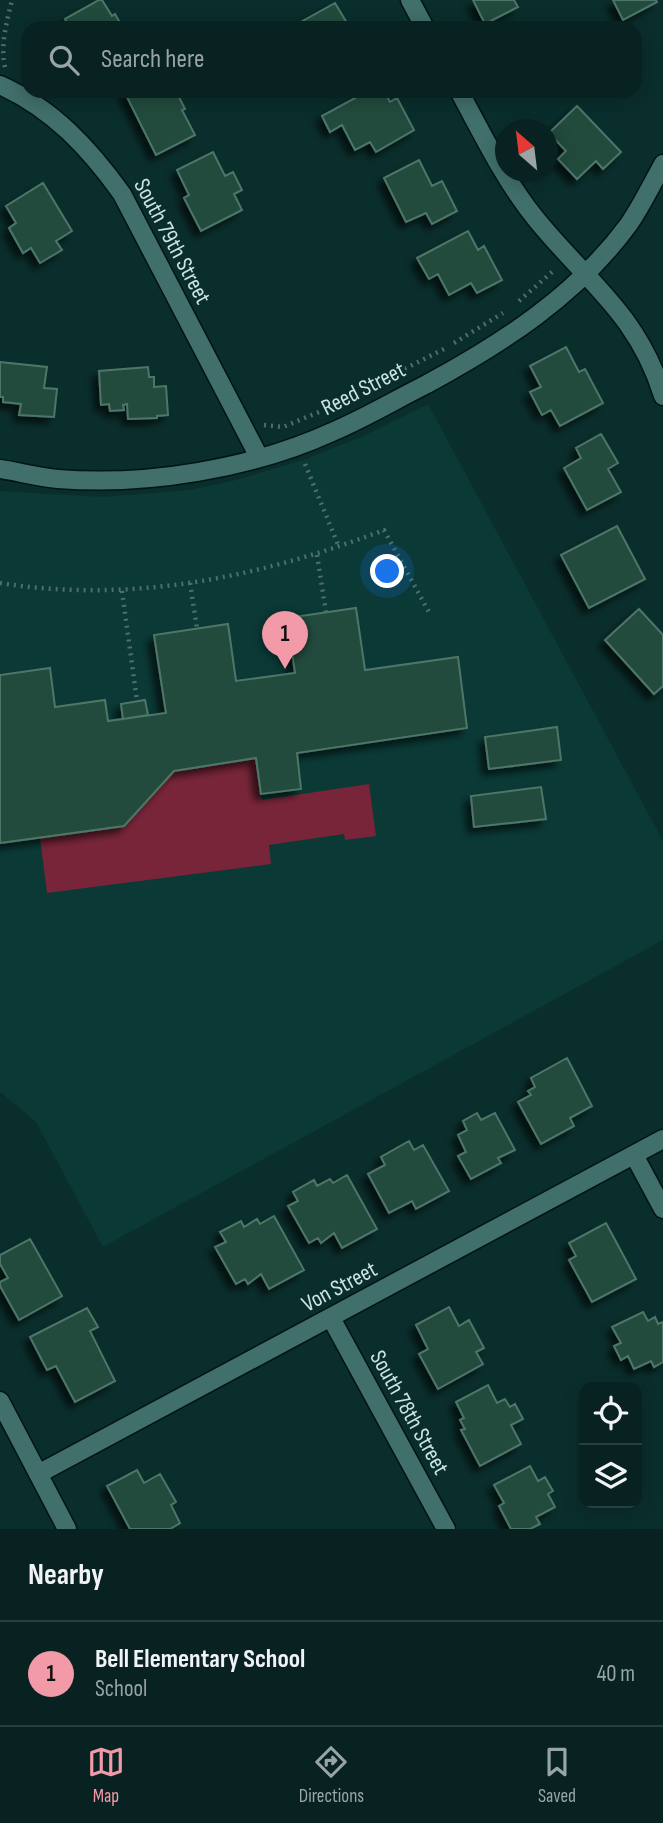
<!DOCTYPE html>
<style>
body{margin:0;font-family:"Sofia Sans Condensed",sans-serif;background:#112a2a;color:#f1f3f6}
.controls{position:absolute;right:21px;bottom:21px;display:grid;overflow:hidden;border-radius:14px;box-shadow:0 4px 18px #0003}
.controls button{width:63px;height:63px;display:grid;place-items:center;padding:0;border:0;border-bottom:2px solid #293f3f;background:#082221;color:#f1f3f6;font:35px sans-serif}
.compass{position:absolute;left:495px;top:119px;width:63px;height:63px;border-radius:50%;background:#082221;box-shadow:0 4px 18px #0003;rotate:332deg}
.you{position:absolute;left:388px;top:572px;width:24px;height:24px;margin:-18px;border:5px solid #fff;border-radius:50%;background:#1a73e8;box-shadow:0 0 0 10px #1a73e833}
.badge{display:grid;place-items:center;width:46px;height:46px;border-radius:50%;background:#f39aa8;color:#111;font-size:23px;font-weight:700}
.pin{position:absolute;translate:-50% -58px;filter:drop-shadow(0 2px 4px #0008)}
.pin::after{content:'';position:absolute;top:37px;width:24px;height:21px;background:inherit;clip-path:polygon(0 0,100% 0,50% 100%)}
.list{margin:0;padding:0;list-style:none}
h2{display:flex;justify-content:space-between;align-items:center;height:91px;margin:0;padding:0 28px;font-size:30px}
h2 small{font-size:23px;font-weight:400;color:#98a4a5}
.list li{display:grid;grid-template-columns:46px 1fr auto;gap:21px;align-items:center;box-sizing:border-box;height:105px;padding:0 28px;border-top:2px solid #293f3f}
.list b{display:block;font-size:26px;white-space:nowrap}
.list p{margin:0;font-size:23px;white-space:nowrap;color:#98a4a5}
.list em{font-size:23px;font-style:normal;color:#98a4a5}
.icon{flex:none;width:38px;height:38px;fill:none;stroke:currentColor;stroke-width:2;stroke-linecap:round;stroke-linejoin:round}
.map{position:relative;flex:none;width:663px;height:1529px;overflow:hidden}
.search{position:absolute;background:#082221;box-shadow:0 4px 18px #0003;left:21px;right:21px;top:21px;height:77px;display:flex;align-items:center;gap:18px;box-sizing:border-box;padding:0 24px;border-radius:21px;color:#98a4a5;font-size:26px}
.sheet{height:196px;background:#082221}
nav{display:flex;justify-content:space-around;align-items:center;box-sizing:border-box;height:98px;border-top:2px solid #293f3f;background:#082221;font-size:19px;color:#98a4a5}
nav a{display:grid;justify-items:center;gap:4px}
nav .on{color:#f39aa8}
.map>svg:first-child{display:block}
.built{fill:#0a3936}
.green{fill:#782539}
.building{fill:#204b3d;stroke:#4e7668;stroke-width:2;filter:url(#shadow)}
.lines{fill:none;stroke-linecap:round;stroke-linejoin:round}
.street-casing{stroke:#001514;stroke-width:21}
.path{stroke:#4e6e6c;stroke-width:4.5;stroke-dasharray:2 5;stroke-linecap:butt}
.street{stroke:#416f6b;stroke-width:18}
.labels{text-anchor:middle;stroke-width:6;stroke-linejoin:round;paint-order:stroke}
.street-label{font-size:23px;fill:#cce4e2;stroke:#0a2e2c}
</style>
<div class="map">
<svg width="663" height="1529" viewBox="0 0 663 1529">
<defs>
<filter id="shadow"><feDropShadow dx="-6" dy="6" stdDeviation="3.5" flood-color="#0009"/></filter>
</defs>
<rect width="100%" height="100%" fill="#0a2e2c"/>
<path class="built" d="M428 404 663 841V940L103 1247 36 1122 0 1092V491L103 497 189 490 232 481 303 460 361 437Z"/>
<path class="green" d="M256 758 262 800 369 784 376 836 345 840 344 834 269 845 271 864 47 893 40 838 124 826 174 771Z"/>
<path class="building" d="M99 0H102L112 16 115 14 123 28H70L65 19Z
M473 0H514L518 7 485 24Z
M613 0H656L657 2 623 20Z
M335 3 350 28H290Z
M124 91H176L185 109 182 110 195 135 156 155Z
M368 91H384L390 102 397 98 414 130 376 152 370 142 355 150 342 125 330 132 322 116Z
M577 106 621 152 603 169 596 161 577 179 558 159 566 151 549 133Z
M213 152 225 176 233 172 242 190 234 194 242 210 201 231 184 198 189 195 177 170Z
M419 160 432 186 442 181 457 211 432 224 426 213 406 222 384 178Z
M43 183 72 231 56 241 62 250 40 263 31 248 23 253 9 228 16 223 6 206Z
M468 231 478 250 484 246 502 280 477 293 471 283 449 295 438 274 429 279 417 258Z
M566 347 579 372 585 369 603 403 560 426 551 410 542 415 530 392 541 387 530 366Z
M0 362 47 367 44 388 57 389 54 417 19 415 21 404 3 402V397H0Z
M148 367 149 377H154V387L166 386 168 415 157 416V418L128 419 127 404 123 405 124 410 110 411 109 404 101 405 99 371Z
M601 434 618 463 608 469 621 492 587 510 564 468 581 458 576 448Z
M617 526 645 579 589 608 561 555Z
M356 608 365 670 458 657 467 728 297 753 301 789 261 794 256 758 174 771 124 826 0 843V675L50 668 55 707 105 700 108 721 166 713 154 635 228 624 236 681 295 673 287 618Z
M639 609 663 635V686L654 694 605 640Z
M145 700 148 715 123 719 121 704Z
M557 727 561 760 489 769 485 737Z
M541 787 546 819 474 827 471 796Z
M567 1058 592 1106 570 1118 574 1126 541 1144 518 1102 531 1095 528 1091 535 1087 531 1078Z
M477 1113 481 1120 495 1113 515 1150 498 1158 501 1163 471 1179 458 1156 466 1152 458 1135 467 1130 463 1121Z
M409 1141 414 1150 423 1145 449 1191 416 1209 412 1201 389 1213 368 1174 385 1165 381 1157Z
M347 1175 377 1229 342 1248 334 1233 321 1243 318 1238 309 1243 288 1206 298 1201 293 1192 314 1180 317 1186 330 1179 333 1183Z
M274 1216 304 1270 269 1289 261 1274 248 1284 245 1279 236 1284 215 1247 226 1242 220 1232 241 1221 244 1227 257 1219 260 1224Z
M606 1223 636 1279 592 1302 569 1260 576 1256 569 1243Z
M30 1239 62 1296 19 1320 0 1286V1282L8 1278 0 1264V1255Z
M449 1307 459 1326 469 1320 484 1348 476 1352 483 1364 438 1389 419 1354 428 1349 416 1325Z
M87 1308 98 1327 90 1331 115 1381 75 1402 56 1366 47 1370 30 1337Z
M643 1312 648 1321 655 1317 658 1324 663 1322V1362L654 1367 651 1361 634 1369 628 1356 621 1360 614 1346 621 1343 612 1327Z
M488 1385 497 1403 505 1399 510 1407 515 1404 523 1419 511 1425 521 1444 480 1466 461 1430 465 1429 460 1420 464 1418 456 1402Z
M530 1466 538 1481 545 1477 553 1491 548 1494 555 1507 536 1517 540 1524 530 1529H511L499 1506 504 1503 494 1485Z
M137 1470 144 1483 160 1474 176 1502 171 1505 180 1523 170 1529H130L107 1486Z"/>
<g class="lines">
<defs>
<path id="street" d="M410 0 425 28
M0 85C53 109 89 148 122 194L259 457
M459 91C483 135 505 181 536 219 587 282 638 314 663 396
M0 469C19 472 38 477 58 479 146 486 251 469 332 432 365 418 395 400 427 384 503 343 577 295 629 224 642 205 652 184 663 164
M634 1155 663 1209
M331 1318 446 1529
M0 1401 67 1529
M38 1474 663 1139"/>
</defs>
<use href="#street" class="street-casing"/>
<path class="path" d="M5 67C0 45 7 21 12 0
M519 301 552 272
M454 343 503 313
M264 425 283 427 319 412 446 348
M305 464 339 547
M317 555 326 612
M0 583C131 604 261 577 384 530L430 614
M190 583 197 628
M122 591 137 701"/>
<use href="#street" class="street"/>
</g>
<g class="labels">
<g class="street-label">
<text transform="translate(173 241) rotate(62)" y="8">South 79th Street</text>
<text transform="translate(363 388) rotate(-27)" y="8">Reed Street</text>
<text transform="translate(339 1286) rotate(-28)" y="8">Von Street</text>
<text transform="translate(410 1412) rotate(61)" y="8">South 78th Street</text>
</g>
</g>
</svg>
<div class="controls">
<button><svg class="icon" aria-label="locate" viewBox="0 0 24 24"><circle cx="12" cy="12" r="6"/><path d="M12 2v4M12 18v4M2 12h4M18 12h4"/></svg></button>
<button><svg class="icon" aria-label="layers" viewBox="0 0 24 24"><path d="M12 4l9 5-9 5-9-5zM3 14l9 5 9-5"/></svg></button>
</div>
<svg class="compass" viewBox="-18 -18 36 36"><path d="M0-13l5 13h-10z" fill="#e53935"/><path d="M0 13l5-13h-10z" fill="#98a4a5"/></svg>
<div class="you"></div>
<div class="pin badge" style="left:285px;top:669px">1</div>
<div class="search"><svg class="icon" aria-label="search" viewBox="0 0 24 24"><circle cx="10" cy="10" r="6"/><path d="M15 15l6 6"/></svg>Search here</div>
</div>
<section class="sheet">
<h2>Nearby<small></small></h2>
<ul class="list">
<li><span class="badge">1</span><div><b>Bell Elementary School</b><p>School</p></div><em>40 m</em></li>
</ul>
</section>
<nav>
<a class="on"><svg class="icon" aria-label="map" viewBox="0 0 24 24"><path d="M3 6l6-2 6 2 6-2v14l-6 2-6-2-6 2zM9 4v14M15 6v14"/></svg>Map</a>
<a><svg class="icon" aria-label="directions" viewBox="0 0 24 24"><path d="M12 3l9 9-9 9-9-9zM9 14v-3h6M13 9l2 2-2 2"/></svg>Directions</a>
<a><svg class="icon" aria-label="saved" viewBox="0 0 24 24"><path d="M7 4h10v16l-5-4-5 4z"/></svg>Saved</a>
</nav>
